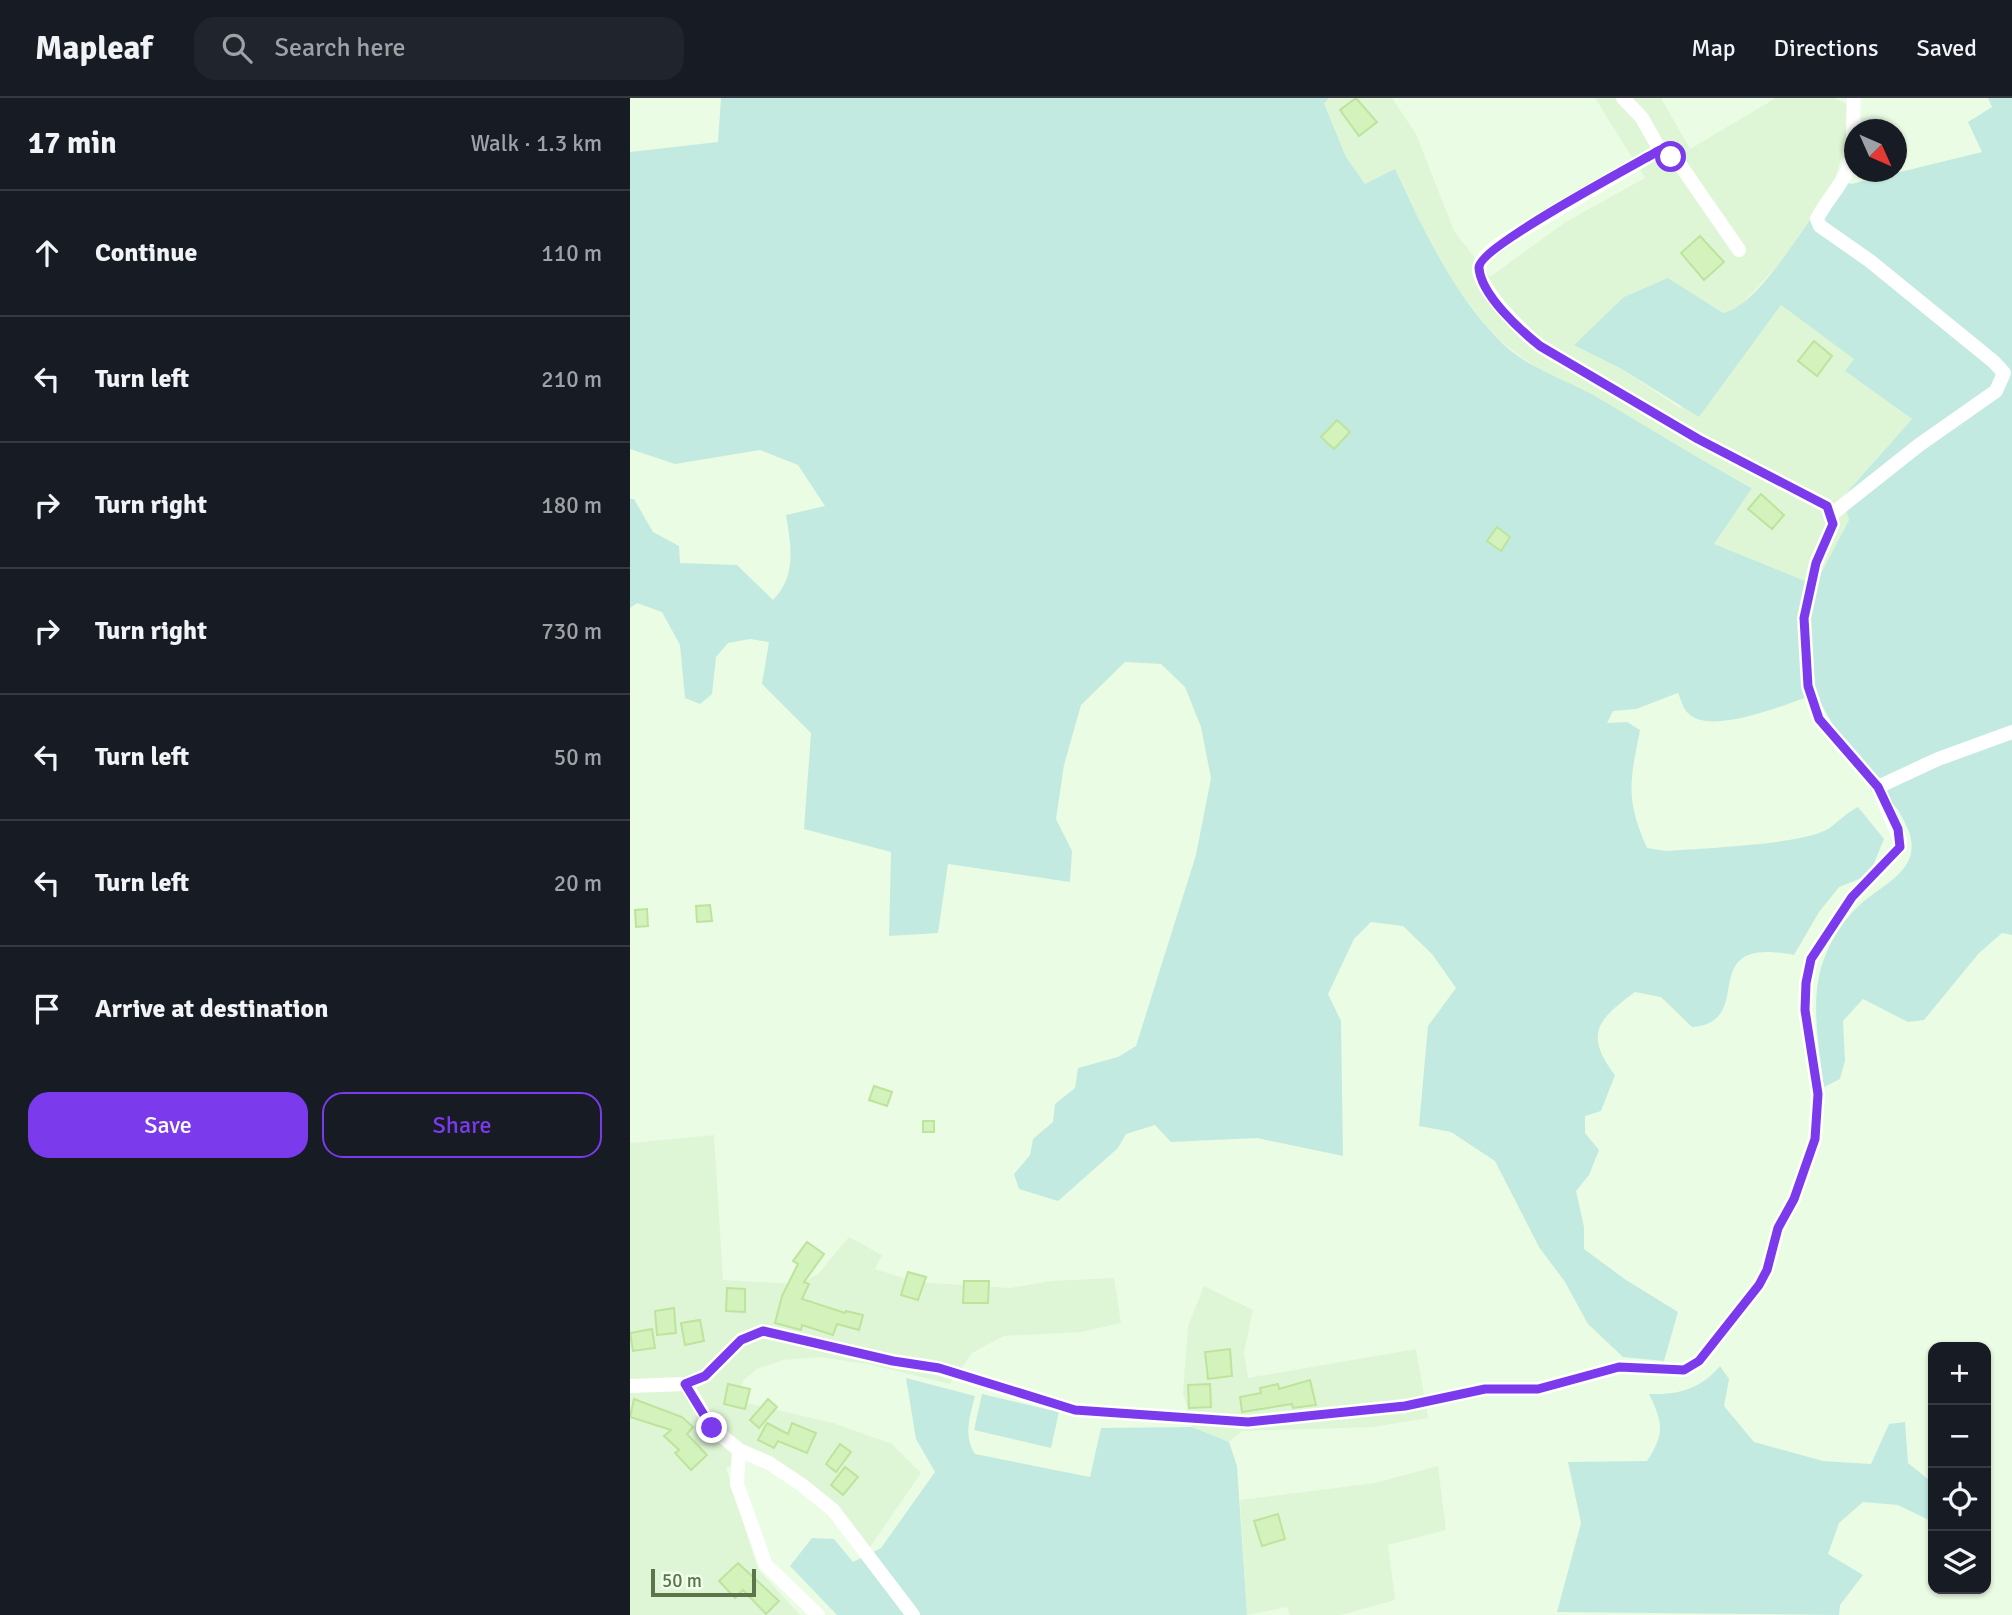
<!DOCTYPE html>
<meta charset="utf-8">
<style>
body{margin:0;font-family:Signika,sans-serif;background:#20242c;color:#f1f3f6}
.controls{position:absolute;right:21px;bottom:21px;display:grid;overflow:hidden;border-radius:14px;box-shadow:0 2px 5px #0004}
.controls button{width:63px;height:63px;display:grid;place-items:center;padding:0;border:0;border-bottom:2px solid #363941;background:#171b24;color:#f1f3f6;font:35px sans-serif}
.compass{position:absolute;left:1214px;top:21px;width:63px;height:63px;border-radius:50%;background:#171b24;box-shadow:0 2px 5px #0004;rotate:135deg}
.scale{position:absolute;left:21px;bottom:18px;width:105px;box-sizing:border-box;padding-left:7px;border:4px solid #5e754a;border-top:0;font-size:19px;line-height:24px;white-space:nowrap;color:#5e754a;-webkit-text-stroke:5px #efffeb;paint-order:stroke}
.stop{position:absolute;width:21px;height:21px;margin:-16px;border:5px solid #7c3aed;border-radius:50%;background:#fff}
.stop.end{background:#7c3aed;border-color:#fff;box-shadow:0 2px 7px #0008}
.list{margin:0;padding:0;list-style:none}
h2{display:flex;justify-content:space-between;align-items:center;height:91px;margin:0;padding:0 28px;font-size:30px}
h2 small{font-size:23px;font-weight:400;color:#9ea1a6}
.list li{display:grid;grid-template-columns:46px 1fr auto;gap:21px;align-items:center;box-sizing:border-box;height:126px;padding:0 28px;border-top:2px solid #363941}
.list b{display:block;font-size:26px;white-space:nowrap}
.list em{font-size:23px;font-style:normal;color:#9ea1a6}
.actions{display:flex;gap:14px;padding:21px 28px}
.actions a{flex:1;padding:16px 0;border:2px solid #7c3aed;border-radius:21px;text-align:center;font-size:24px;color:#7c3aed}
.actions .main{background:#7c3aed;color:#fff}
.icon{flex:none;width:38px;height:38px;fill:none;stroke:currentColor;stroke-width:2;stroke-linecap:round;stroke-linejoin:round}
.map{position:relative;flex:none;width:1382px;height:1517px;overflow:hidden}
header{display:flex;align-items:center;gap:42px;box-sizing:border-box;height:98px;padding:0 35px;background:#171b24;border-bottom:2px solid #363941}
header strong{font-size:33px}
nav{display:flex;gap:38px;margin-inline-start:auto;font-size:24px}
.search{width:490px;height:63px;background:#20242c;display:flex;align-items:center;gap:18px;box-sizing:border-box;padding:0 24px;border-radius:21px;color:#9ea1a6;font-size:26px}
main{display:flex}
aside{flex:1;background:#171b24}
.map>svg:first-child{display:block}
.residential{fill:#dff6d6}
.green{fill:#c3eae0}
.building{fill:#d3f2bc;stroke:#bde49c;stroke-width:2}
.lines{fill:none;stroke-linecap:round;stroke-linejoin:round}
.minor{stroke:#fff;stroke-width:14}
.route{stroke:#7c3aed;stroke-width:9}
</style>
<header>
<strong>Mapleaf</strong>
<div class="search"><svg class="icon" aria-label="search" viewBox="0 0 24 24"><circle cx="10" cy="10" r="6"/><path d="M15 15l6 6"/></svg>Search here</div>
<nav><a>Map</a><a>Directions</a><a>Saved</a></nav>
</header>
<main>
<aside>
<h2>17 min<small>Walk · 1.3 km</small></h2>
<ul class="list">
<li><svg class="icon" aria-label="ahead" viewBox="0 0 24 24"><path d="M12 20V5M6 11l6-6 6 6"/></svg><div><b>Continue</b></div><em>110 m</em></li>
<li><svg class="icon" aria-label="left" viewBox="0 0 24 24"><path d="M17 20v-9H6M10 6l-5 5 5 5"/></svg><div><b>Turn left</b></div><em>210 m</em></li>
<li><svg class="icon" aria-label="right" viewBox="0 0 24 24"><path d="M7 20v-9h11M14 6l5 5-5 5"/></svg><div><b>Turn right</b></div><em>180 m</em></li>
<li><svg class="icon" aria-label="right" viewBox="0 0 24 24"><path d="M7 20v-9h11M14 6l5 5-5 5"/></svg><div><b>Turn right</b></div><em>730 m</em></li>
<li><svg class="icon" aria-label="left" viewBox="0 0 24 24"><path d="M17 20v-9H6M10 6l-5 5 5 5"/></svg><div><b>Turn left</b></div><em>50 m</em></li>
<li><svg class="icon" aria-label="left" viewBox="0 0 24 24"><path d="M17 20v-9H6M10 6l-5 5 5 5"/></svg><div><b>Turn left</b></div><em>20 m</em></li>
<li><svg class="icon" aria-label="arrive" viewBox="0 0 24 24"><path d="M6 21V4h12l-3 4 3 4H6"/></svg><div><b>Arrive at destination</b></div></li>
</ul>
<div class="actions"><a class="main">Save</a><a>Share</a></div>
</aside>
<div class="map">
<svg width="1382" height="1517" viewBox="0 0 1382 1517">
<rect width="100%" height="100%" fill="#eafce4"/>
<path class="residential" d="M699 0H762L786 36 824 133 860 179 934 125 1015 80 965 0H1031L1060 51 1146 0H1204L1226 10 1205 81 1152 163 1105 213 1093 215 1038 180 990 270 1050 310 1151 207 1225 261 1216 274 1282 321 1212 400 1219 422 1185 488 1084 446 1122 389 1055 354 968 300 907 270 867 241 815 175 765 72 735 86 716 59 694 4Z
M84 1037 93 1182 170 1186 188 1176 219 1139 252 1157 245 1171 286 1184 380 1190 421 1183 484 1180 491 1225 451 1234 374 1238 342 1255 320 1286 242 1267 190 1259 153 1262 127 1271 114 1282 105 1302 203 1325 262 1346 291 1375 238 1452 185 1404 151 1380 113 1359 96 1370 128 1471 170 1517H0V1045Z
M574 1188 623 1212 614 1254 618 1280 786 1251 798 1320 743 1329 612 1333 599 1344 562 1329 553 1295 558 1228Z
M808 1368 816 1432 758 1447 765 1502 711 1517H660L657 1509 617 1517 610 1402 745 1385Z"/>
<path class="green" d="M91 0H699L694 5 716 59 735 86 765 71C794 133 819 188 866 239 894 270 936 281 970 301 1021 331 1070 362 1122 390L1084 446 1185 487 1219 422 1212 400 1282 321 1215 273 1224 261 1151 207 1069 319 990 270 944 247 994 199 1038 180 1093 215C1129 209 1185 113 1205 81L1221 86 1352 54 1338 24 1362 9 1358 0H1382V837L1372 835 1349 855 1294 922 1278 924 1233 901 1213 923 1215 963 1210 981 1194 989C1189 950 1179 899 1194 861 1201 841 1216 818 1233 804 1260 782 1297 767 1275 725 1266 706 1261 702 1242 694 1225 659 1203 630 1186 596 1159 605 1080 639 1058 615 1053 611 1051 601 1048 595L1006 611 983 613 977 625 997 624 1010 632C1000 684 995 700 1017 750L1036 753C1071 750 1171 747 1198 731 1209 724 1214 716 1228 709L1254 741 1239 777 1209 789 1189 814 1164 857C1061 837 1130 924 1062 929L1031 899 1005 894C967 922 954 936 985 977L971 1013 955 1018V1035L969 1052 959 1077 946 1093 954 1129V1151L996 1182 1048 1214 1034 1263 993 1259 958 1226 935 1184 909 1149 865 1063 821 1034 789 1028 798 928 826 890 802 856 773 828 741 824 724 841 698 896 711 923 713 1058 627 1040 541 1044 525 1027 496 1036 488 1050 428 1103 389 1091 384 1076 400 1057 403 1041 423 1024 425 1006 445 990 448 970 488 959 506 948 566 757 581 680 571 629 555 589 531 566 495 564 451 607 434 667 426 721 442 753 440 784 318 766 308 835 259 838 261 754 174 731 181 635 132 586 139 544 120 541 98 545 86 559 82 596 70 606 55 600 50 547 32 514 7 505 0 510V401H4L23 434 49 448 50 465 107 467 143 502C167 477 161 448 156 417L195 408 168 367 130 352 45 366 0 351V54L88 44Z
M1090 1268 1099 1281 1094 1308 1124 1344 1193 1363 1241 1366 1259 1326 1275 1324 1278 1365 1303 1385V1424L1268 1407 1233 1404 1209 1425 1198 1456 1233 1477 1210 1507 1209 1517 927 1514 951 1425 938 1364 1017 1363C1035 1335 1033 1325 1019 1296 1048 1297 1071 1291 1090 1268Z
M276 1280 345 1298C340 1317 333 1338 345 1356L460 1379 471 1330 562 1329 599 1344 607 1368 617 1517H207L160 1468 182 1440 204 1441 223 1464 251 1450 305 1374 286 1341Z
M352 1296 429 1314 421 1350 344 1332Z"/>
<path class="building" d="M726 0 747 24 729 38 710 12Z
M1070 138 1094 164 1074 182 1051 155Z
M1184 243 1202 258 1187 278 1168 263Z
M707 322 720 334 704 351 691 339Z
M1131 396 1154 417 1142 431 1118 411Z
M867 429 880 439 871 453 857 443Z
M80 807 82 823 67 824 66 808Z
M17 811 18 828 6 829 5 812Z
M244 988 262 994 257 1008 239 1002Z
M293 1023H304V1034H293Z
M177 1144 194 1156 174 1184 179 1186 172 1201 215 1215 216 1213 233 1217 229 1232 207 1226 203 1237 172 1227 171 1232 145 1225 152 1198 168 1166 163 1163Z
M278 1174 296 1179 288 1202 271 1197Z
M334 1183H359L358 1205H333Z
M97 1190 115 1191V1214L96 1213Z
M44 1210 46 1235 27 1237 25 1213Z
M70 1222 74 1243 55 1247 51 1225Z
M22 1231 25 1250 3 1253 0 1235Z
M600 1251 602 1278 578 1281 575 1254Z
M680 1282 686 1307 663 1310 662 1306 612 1314 610 1299 631 1295 630 1290 648 1286 649 1291Z
M98 1286 120 1291 115 1311 94 1306Z
M580 1286 581 1309 559 1310 558 1287Z
M4 1301 52 1319 63 1329 57 1336 77 1357 61 1372 45 1355 49 1352 34 1338 41 1332 0 1319Z
M138 1301 147 1309 129 1330 120 1322Z
M137 1325 158 1336 162 1325 186 1335 177 1355 148 1343 144 1350 128 1342Z
M210 1346 221 1354 206 1374 196 1366Z
M215 1369 228 1379 213 1397 201 1387Z
M648 1416 655 1441 632 1448 624 1423Z
M108 1465 149 1503 136 1516 113 1492 105 1500 89 1483Z"/>
<g class="lines">
<path class="minor" d="M1030 52 1051 68 1109 152
M1202 416 1289 347 1366 293 1374 275 1364 264 1240 163 1190 128 1187 121C1195 104 1208 92 1216 75 1226 53 1222 25 1224 0
M1248 689 1308 661 1382 634
M56 1286 75 1278 111 1242 133 1233 263 1263 308 1270 445 1312 618 1324 775 1308 855 1291H908L989 1269 1054 1272 1069 1263 1129 1187 1137 1172 1148 1130 1164 1101 1185 1041 1188 996 1175 912 1176 885 1181 861 1222 799 1270 749V742L1248 689 1189 621 1178 588 1174 520 1186 465 1203 426 1197 408 1068 341 910 248C896 237 841 185 850 166 853 159 863 151 869 146L1030 52 1012 20 993 0
M0 1288 56 1286 82 1330 109 1352 139 1365 172 1387 203 1412 283 1517
M109 1352 107 1386 136 1467 188 1517"/>
</g>
<g class="lines">
<path class="route" d="M82 1330 55 1286 75 1278 111 1242 133 1233 263 1263 309 1270 445 1312 618 1324 775 1308 855 1291H908L989 1269 1054 1272 1069 1263 1129 1187 1137 1172 1148 1130 1164 1101 1185 1041 1188 996 1175 912 1176 885 1181 861 1222 799 1270 749 1268 731 1248 689 1189 621 1178 588 1174 520 1186 465 1203 426 1197 408 1068 341 910 248C890 232 851 197 849 170 847 150 1006 66 1030 52L1041 59"/>
</g>
</svg>
<div class="controls">
<button>+</button>
<button>−</button>
<button><svg class="icon" aria-label="locate" viewBox="0 0 24 24"><circle cx="12" cy="12" r="6"/><path d="M12 2v4M12 18v4M2 12h4M18 12h4"/></svg></button>
<button><svg class="icon" aria-label="layers" viewBox="0 0 24 24"><path d="M12 4l9 5-9 5-9-5zM3 14l9 5 9-5"/></svg></button>
</div>
<svg class="compass" viewBox="-18 -18 36 36"><path d="M0-13l5 13h-10z" fill="#e53935"/><path d="M0 13l5-13h-10z" fill="#9ea1a6"/></svg>
<div class="scale">50 m</div>
<div class="stop" style="left:1041px;top:59px"></div>
<div class="stop end" style="left:82px;top:1330px"></div>
</div>
</main>
